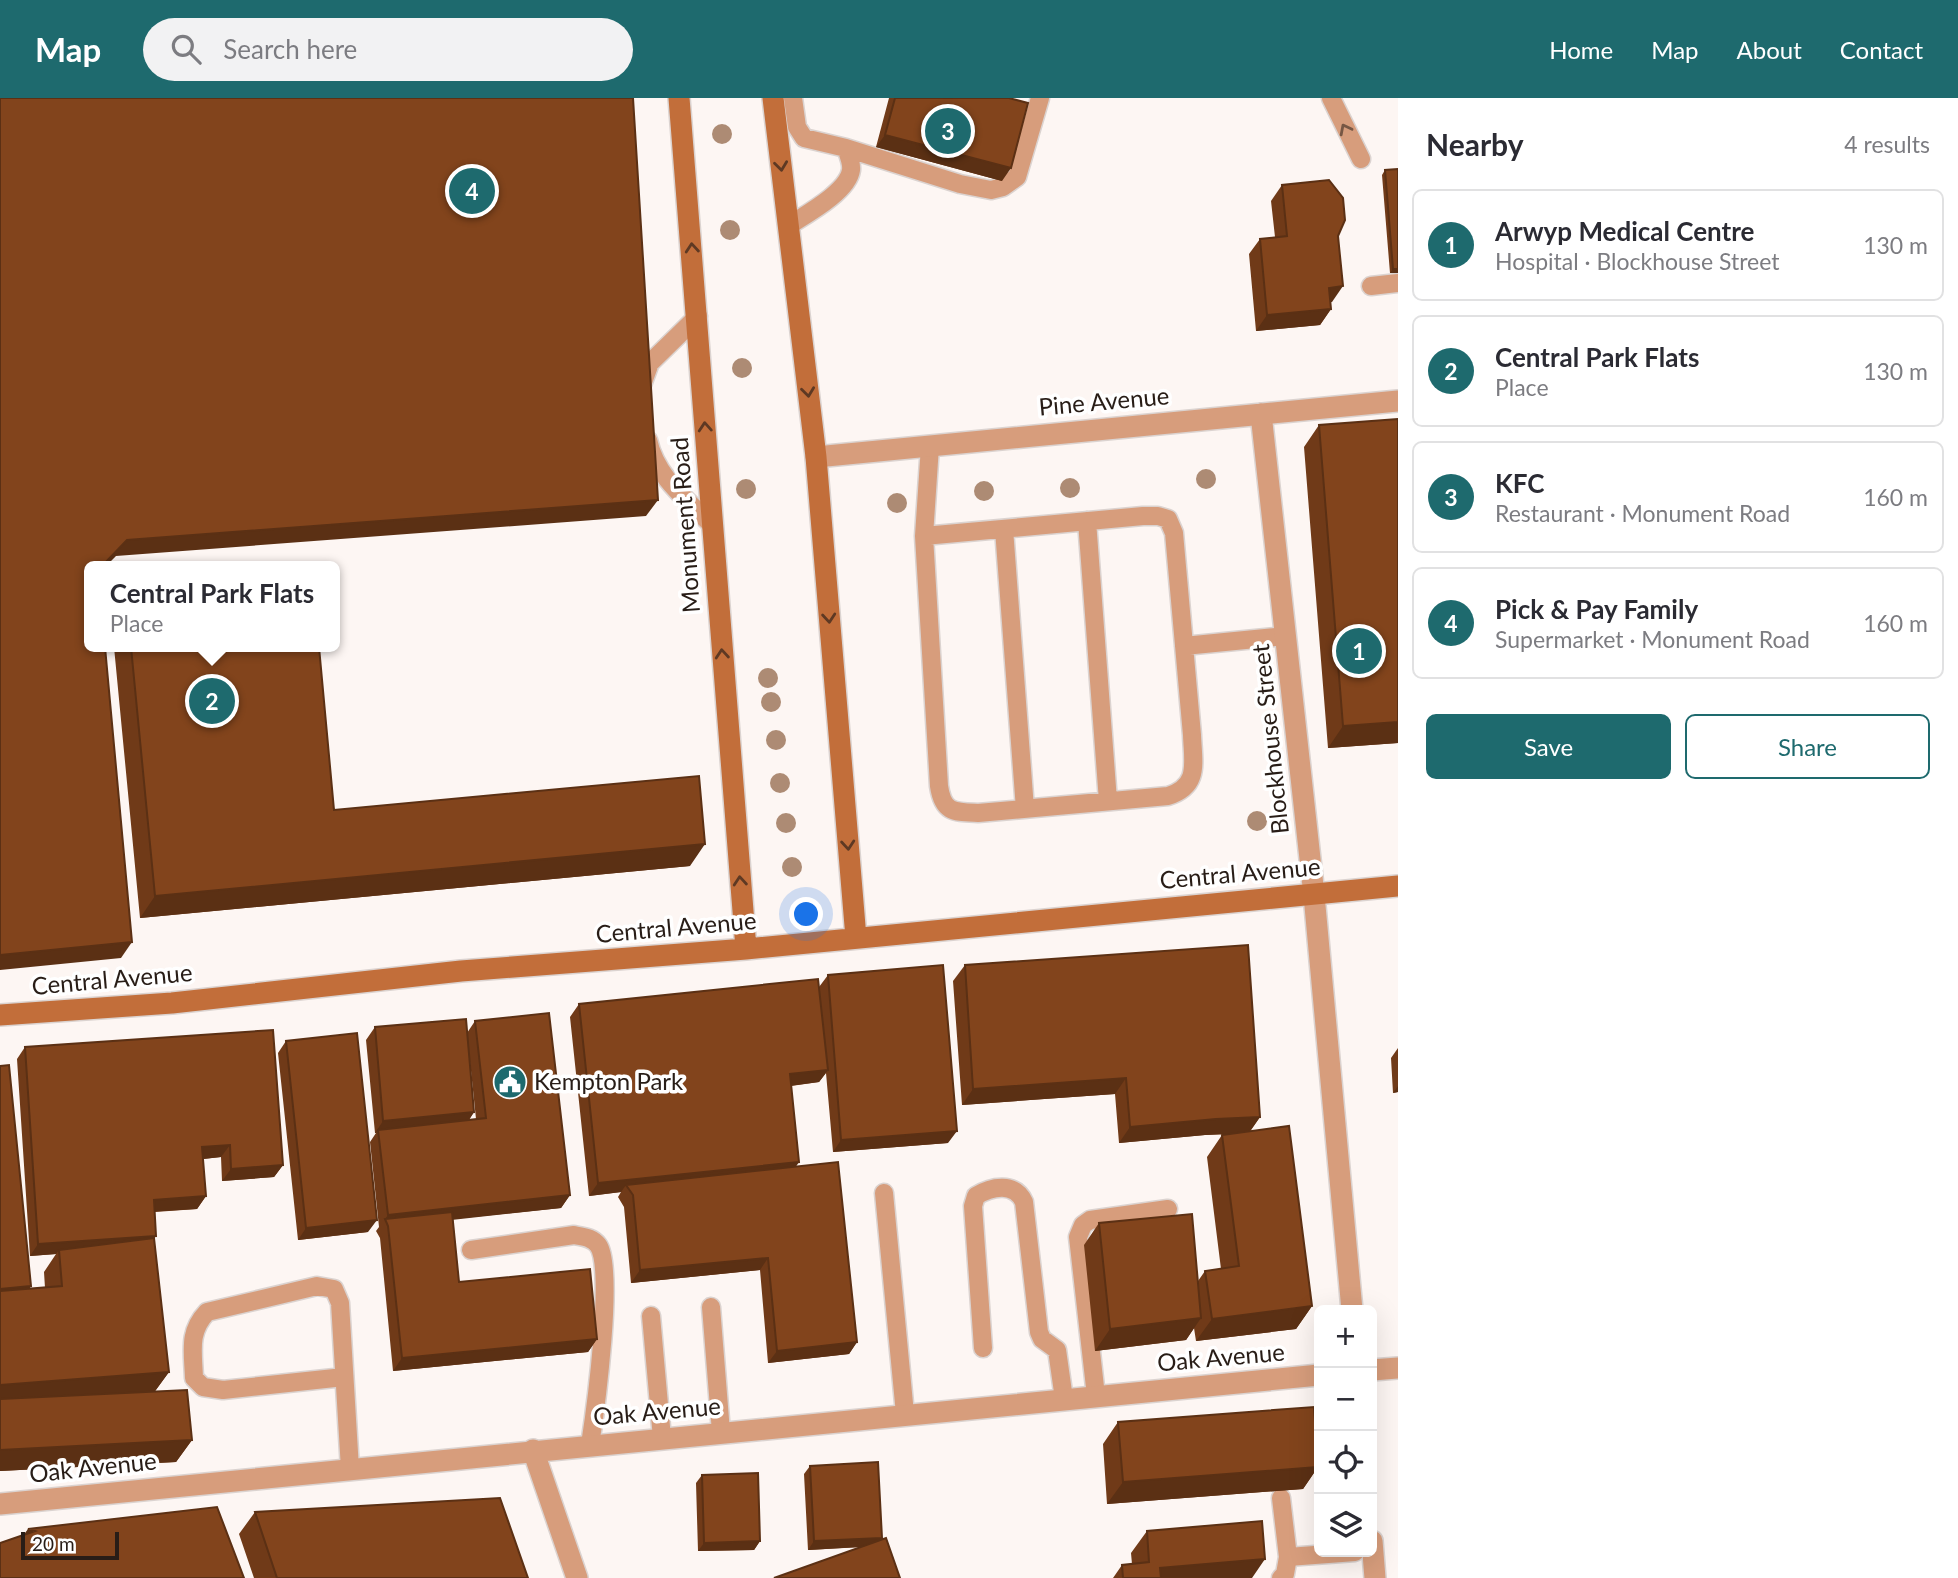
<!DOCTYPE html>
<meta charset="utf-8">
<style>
body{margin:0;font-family:Lato,sans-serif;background:#f2f2f3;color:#2b2b33}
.controls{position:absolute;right:21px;bottom:21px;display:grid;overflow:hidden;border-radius:10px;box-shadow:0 7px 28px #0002}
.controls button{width:63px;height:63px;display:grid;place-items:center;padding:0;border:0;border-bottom:2px solid #e1e1e2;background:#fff;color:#2b2b33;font:35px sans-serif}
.scale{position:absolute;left:21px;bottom:18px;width:98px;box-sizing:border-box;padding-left:7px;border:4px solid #281d17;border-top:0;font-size:19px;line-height:24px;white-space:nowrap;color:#281d17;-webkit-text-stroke:5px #fff;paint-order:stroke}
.you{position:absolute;left:807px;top:817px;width:24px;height:24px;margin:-18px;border:5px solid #fff;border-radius:50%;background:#1a73e8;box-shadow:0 0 0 10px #1a73e833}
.badge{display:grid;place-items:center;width:46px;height:46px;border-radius:50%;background:#1e6a6e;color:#fff;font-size:23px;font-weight:700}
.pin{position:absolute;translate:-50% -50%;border:4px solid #fff;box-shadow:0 2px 7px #0006}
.popup{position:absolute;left:84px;top:463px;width:256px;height:91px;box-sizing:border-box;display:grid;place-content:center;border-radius:10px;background:#fff;filter:drop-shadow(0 2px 5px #0005);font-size:23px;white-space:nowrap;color:#7c7c81}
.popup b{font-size:26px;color:#2b2b33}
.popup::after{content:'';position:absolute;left:50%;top:100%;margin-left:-14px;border:14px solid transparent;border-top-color:#fff}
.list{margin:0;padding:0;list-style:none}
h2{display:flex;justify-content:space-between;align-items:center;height:91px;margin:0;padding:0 28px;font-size:30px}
h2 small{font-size:23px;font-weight:400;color:#7c7c81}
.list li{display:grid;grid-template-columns:46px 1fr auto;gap:21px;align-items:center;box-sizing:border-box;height:112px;margin:0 14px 14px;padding:0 14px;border:2px solid #e1e1e2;border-radius:10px}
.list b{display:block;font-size:26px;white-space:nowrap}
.list p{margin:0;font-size:23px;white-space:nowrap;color:#7c7c81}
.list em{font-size:23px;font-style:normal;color:#7c7c81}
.actions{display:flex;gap:14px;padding:21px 28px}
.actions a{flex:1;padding:16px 0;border:2px solid #1e6a6e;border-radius:10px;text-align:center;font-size:24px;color:#1e6a6e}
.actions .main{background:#1e6a6e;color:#fff}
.icon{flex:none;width:38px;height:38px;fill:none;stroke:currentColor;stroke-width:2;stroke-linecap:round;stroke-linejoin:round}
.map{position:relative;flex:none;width:1398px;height:1480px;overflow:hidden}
header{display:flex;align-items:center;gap:42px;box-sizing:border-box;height:98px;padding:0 35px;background:#1e6a6e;color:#fff}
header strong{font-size:33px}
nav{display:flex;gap:38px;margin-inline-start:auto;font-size:24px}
.search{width:490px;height:63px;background:#f2f2f3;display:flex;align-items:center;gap:18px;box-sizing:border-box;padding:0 24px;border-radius:38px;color:#7c7c81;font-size:26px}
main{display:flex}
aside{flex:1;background:#fff}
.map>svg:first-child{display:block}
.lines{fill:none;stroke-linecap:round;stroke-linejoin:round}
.service-casing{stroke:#dbd3d0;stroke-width:21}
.minor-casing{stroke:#dbd3d0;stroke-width:24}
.secondary-casing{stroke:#dbd3d0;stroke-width:24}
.service{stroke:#d79d7c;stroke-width:18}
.minor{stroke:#d79d7c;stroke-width:21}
.secondary{stroke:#c26e3a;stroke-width:21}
.tree{fill:#ad8b74}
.wall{fill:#703a18;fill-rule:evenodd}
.shaded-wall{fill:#5b3014}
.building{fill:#82441c;stroke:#5b3014;stroke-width:2}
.oneway{stroke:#775744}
.oneway2{stroke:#5e3923}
.labels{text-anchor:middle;stroke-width:7;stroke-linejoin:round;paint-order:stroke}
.street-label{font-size:24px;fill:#281d17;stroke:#fff}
.poi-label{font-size:24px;fill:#281d17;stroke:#fff;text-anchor:start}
</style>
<header>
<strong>Map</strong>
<div class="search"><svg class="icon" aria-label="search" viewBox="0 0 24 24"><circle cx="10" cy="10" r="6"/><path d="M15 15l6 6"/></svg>Search here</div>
<nav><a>Home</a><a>Map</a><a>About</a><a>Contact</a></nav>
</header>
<main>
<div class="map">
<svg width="1398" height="1480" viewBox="0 0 1398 1480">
<rect width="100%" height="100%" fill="#fdf6f3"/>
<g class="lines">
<defs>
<path id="service" d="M793 0 797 29 804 40 846 50 960 86 991 92 1003 89 1017 79 1040 0
M1331 0 1361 61
M788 128C805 117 848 94 851 72 852 65 848 56 846 50
M1371 188 1398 185
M642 287 650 265 698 218
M648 342C656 379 686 401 712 427
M1087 423 1108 703
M1004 431 1025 711
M924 438 1143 418H1158L1168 421 1174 435 1192 637C1193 665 1200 688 1168 698L978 715C954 714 943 715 939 688L924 438 930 348
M1184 548 1286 538
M884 1095 905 1316
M471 1152 574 1137C583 1139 592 1139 598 1147 615 1169 595 1315 590 1347
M711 1209 721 1334
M651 1218 662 1340
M983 1250 973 1108 976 1098C992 1088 1015 1084 1024 1104L1039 1234 1042 1241 1057 1252 1064 1301
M344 1279 223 1292 203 1289 194 1280C193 1253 188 1234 207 1214L317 1188 334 1191 340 1205 350 1371
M1096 1298 1078 1139 1083 1127 1090 1122 1168 1111
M1281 1400 1288 1459
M1281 1480 1285 1476 1288 1459 1355 1454"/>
<path id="minor" d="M1261 316 1314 797 1352 1212
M816 359 1398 303
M1372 1272 1398 1270
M533 1352 577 1480
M0 1406 1319 1277
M1372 1443 1375 1480"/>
<path id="secondary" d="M679 0 746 851
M773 0 816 359 856 840
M0 917 172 905 461 873 746 851 1398 788"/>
</defs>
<use href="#service" class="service-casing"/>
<use href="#minor" class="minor-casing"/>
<use href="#secondary" class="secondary-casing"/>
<use href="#service" class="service"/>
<use href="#minor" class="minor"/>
<use href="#secondary" class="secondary"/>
</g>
<g class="tree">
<circle cx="722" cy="36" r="10"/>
<circle cx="730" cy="132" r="10"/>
<circle cx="742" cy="270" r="10"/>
<circle cx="1206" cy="381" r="10"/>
<circle cx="1070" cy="390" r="10"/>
<circle cx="746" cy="391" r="10"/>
<circle cx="984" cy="393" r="10"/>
<circle cx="897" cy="405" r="10"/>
<circle cx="768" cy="580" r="10"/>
<circle cx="771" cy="604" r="10"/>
<circle cx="776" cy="642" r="10"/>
<circle cx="780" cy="685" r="10"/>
<circle cx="1257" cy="723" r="10"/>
<circle cx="786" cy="725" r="10"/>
<circle cx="792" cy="769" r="10"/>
</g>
<path class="wall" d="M889 0H1009L1002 83 876 49Z
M1385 72 1398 175H1390L1382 77Z
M1282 87 1338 138 1332 204H1330L1331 211 1320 227 1256 233 1249 156 1260 141 1275 139 1271 103Z
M1398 321V645L1328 650 1304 349 1319 327Z
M114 549H319L334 712 690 768 140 820Z
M965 867 1260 1019 1250 1033 1312 1208 1296 1231 1196 1243 1194 1230 1186 1242 1095 1253 1084 1147 1099 1125 1198 1183 1205 1173 1221 1171 1207 1059 1222 1037 1228 1036 1205 1037 1119 1045 1115 996 962 1007 953 883Z
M828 877 948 1045 833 1054 826 975 819 984 791 988 796 1068 857 1244 849 1256 768 1265 760 1172 631 1185 624 1109 618 1099 621 1094 589 1098 570 919 579 906 819 889Z
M475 923 570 1097 561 1110 453 1121 459 1184 597 1241 588 1254 393 1273 380 1140 376 1133 379 1129 370 1044 376 1035H375L366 942 375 929 467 935ZM470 963 476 1021 469 1022 474 1014Z
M286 943 368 1134 298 1142 278 955Z
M25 949 283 1067 274 1079 222 1083 221 1059 203 1061 206 1098 197 1111 155 1114 154 1140 169 1274 155 1293 192 1342 176 1364 0 1373V968L31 1188 29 1191 45 1190 44 1174 56 1156 30 1158 17 961Z
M1398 950V994L1393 995 1391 960Z
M1118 1324 1318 1369 1303 1391 1107 1406 1103 1346Z
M810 1368 880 1442 862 1449 808 1452 804 1376Z
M702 1377 760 1443 754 1452 698 1453 696 1385Z
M255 1414 528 1480H254L239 1436Z
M1147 1433 1252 1480H1113L1122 1467 1132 1466 1131 1455Z"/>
<path class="shaded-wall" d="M885 37 1011 70 1002 83 876 49Z
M1393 171H1398V175H1390Z
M1343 188 1332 204 1317 206 1329 190Z
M1331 211 1320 227 1256 233 1267 217Z
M658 402 646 418 116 458 106 468H102L127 442Z
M1398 624V645L1328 650 1343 628Z
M705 746 690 768 140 820 155 798Z
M132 844 121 860 0 872V857Z
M828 972 819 984 781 989 790 976Z
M1126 980 1115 996 962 1007 973 991Z
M1398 988V994L1393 995Z
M474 1014 466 1026 378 1032 376 1035H375L383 1023Z
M1260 1019 1249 1035 1205 1037 1119 1045 1130 1029 1216 1021Z
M957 1033 948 1045 833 1054 841 1042Z
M230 1047 221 1059 194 1062 202 1049Z
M799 1064 791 1076 626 1087 621 1094 589 1098 598 1085Z
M283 1067 274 1079 222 1083 231 1071Z
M570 1097 561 1110 388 1129V1128L385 1121 388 1117Z
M206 1098 197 1111 146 1114 154 1102Z
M377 1122 368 1134 298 1142 306 1130Z
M156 1138 147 1150 59 1152 56 1156 30 1158 38 1146Z
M768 1160 760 1172 631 1185 640 1172Z
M31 1188 23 1200 0 1203V1191Z
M1312 1208 1296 1231 1196 1243 1212 1221Z
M1201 1220 1186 1242 1095 1253 1110 1231Z
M597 1241 588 1254 393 1273 402 1260Z
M857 1244 849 1256 768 1265 777 1253Z
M169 1274 153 1296 0 1308V1287Z
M192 1342 176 1364 0 1373V1352Z
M1318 1369 1303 1391 1107 1406 1123 1384Z
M28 1431 35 1433 19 1443Z
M882 1440 876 1448 808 1452 814 1443Z
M760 1443 754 1452 698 1453 704 1445Z
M1265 1461 1252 1480H1154L1160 1470Z"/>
<path class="building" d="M0 0H633L658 402 127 442 102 468H89V549H105L132 844 0 857Z
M895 0H1009L1028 5 1011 70 885 37Z
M1398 71V171H1393L1385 72Z
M1329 82 1343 100 1345 122 1338 138 1343 188 1329 190 1331 211 1267 217 1260 141 1287 138 1282 87Z
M1398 321V624L1343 628 1319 327Z
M311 466V468H283Z
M131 549H319L334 712 699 678 705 746 155 798Z
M1248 847 1260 1019 1216 1021 1130 1029 1126 980 973 991 965 867Z
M943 867 957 1033 841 1042 828 877Z
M818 881 828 972 790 976 799 1064 598 1085 579 906Z
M549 915 570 1097 388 1117 378 1032 486 1020 475 923Z
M466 921 474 1014 383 1023 375 929Z
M273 932 283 1067 231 1071 230 1047 202 1049 206 1098 154 1102 156 1138 38 1146 25 949Z
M357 935 377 1122 306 1130 286 943Z
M9 967 31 1188 0 1191V968Z
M1289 1028 1312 1208 1212 1221 1205 1173 1239 1168 1222 1037Z
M838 1064 857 1244 777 1253 768 1160 640 1172 633 1097 626 1087Z
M452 1114 459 1184 590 1171 597 1241 402 1260 388 1128 385 1121Z
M1192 1116 1201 1220 1110 1231 1099 1125Z
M154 1140 169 1274 0 1287V1193L62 1188 59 1152Z
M187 1292 192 1342 0 1352V1301Z
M1314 1309 1318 1369 1123 1384 1118 1324Z
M878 1364 882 1440 814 1443 810 1368Z
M758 1375 760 1443 704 1445 702 1377Z
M500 1400 528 1480H277L255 1414Z
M217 1409 244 1480H0V1445L35 1433 28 1431Z
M1262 1423 1265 1461 1160 1470 1161 1480H1123L1122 1467 1149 1464 1147 1433Z
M886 1440 900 1480H774Z"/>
<defs><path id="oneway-chevron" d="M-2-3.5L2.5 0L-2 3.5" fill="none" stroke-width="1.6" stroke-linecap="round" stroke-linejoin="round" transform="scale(1.75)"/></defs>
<use class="oneway" href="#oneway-chevron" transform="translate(1345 31) rotate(-117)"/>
<g class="oneway2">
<use href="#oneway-chevron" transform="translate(781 68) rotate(83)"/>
<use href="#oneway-chevron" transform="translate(692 150) rotate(-95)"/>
<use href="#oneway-chevron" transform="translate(808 294) rotate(83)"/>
<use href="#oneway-chevron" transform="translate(705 329) rotate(-94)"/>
<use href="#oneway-chevron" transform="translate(829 520) rotate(85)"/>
<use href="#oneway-chevron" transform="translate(722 556) rotate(-95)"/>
<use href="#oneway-chevron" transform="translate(848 747) rotate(85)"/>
<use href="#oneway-chevron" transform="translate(740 783) rotate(-95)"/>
</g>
<defs>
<symbol id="civic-disc" viewBox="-11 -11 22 22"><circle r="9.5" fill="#1e6a6e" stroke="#fff"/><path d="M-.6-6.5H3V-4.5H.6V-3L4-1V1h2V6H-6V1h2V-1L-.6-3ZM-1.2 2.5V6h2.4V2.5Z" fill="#fff"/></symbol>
</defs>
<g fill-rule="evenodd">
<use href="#civic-disc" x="491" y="965" width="38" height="38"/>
</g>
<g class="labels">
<g class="street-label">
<text transform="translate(1104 304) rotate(-5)" y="8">Pine Avenue</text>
<text transform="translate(686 427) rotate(-94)" y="8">Monument Road</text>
<text transform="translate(1271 641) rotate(-96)" y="8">Blockhouse Street</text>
<text transform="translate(1240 776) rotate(-5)" y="8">Central Avenue</text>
<text transform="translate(676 830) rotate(-5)" y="8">Central Avenue</text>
<text transform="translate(112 882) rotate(-5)" y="8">Central Avenue</text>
<text transform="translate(1221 1260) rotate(-5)" y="8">Oak Avenue</text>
<text transform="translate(657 1314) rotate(-5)" y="8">Oak Avenue</text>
<text transform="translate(93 1370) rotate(-6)" y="8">Oak Avenue</text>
</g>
<g class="poi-label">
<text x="534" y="992">Kempton Park</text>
</g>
</g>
</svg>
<div class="controls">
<button>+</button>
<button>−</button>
<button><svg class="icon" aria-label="locate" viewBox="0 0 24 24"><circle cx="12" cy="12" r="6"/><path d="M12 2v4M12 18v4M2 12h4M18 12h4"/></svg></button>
<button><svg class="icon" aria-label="layers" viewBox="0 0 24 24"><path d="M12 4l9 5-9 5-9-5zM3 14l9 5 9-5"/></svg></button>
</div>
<div class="scale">20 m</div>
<div class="you"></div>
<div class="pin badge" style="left:1359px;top:553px">1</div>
<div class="pin badge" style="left:212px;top:603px">2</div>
<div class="popup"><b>Central Park Flats</b>Place</div>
<div class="pin badge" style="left:948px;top:33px">3</div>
<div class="pin badge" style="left:472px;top:93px">4</div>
</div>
<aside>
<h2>Nearby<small>4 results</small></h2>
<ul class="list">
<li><span class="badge">1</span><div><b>Arwyp Medical Centre</b><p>Hospital · Blockhouse Street</p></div><em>130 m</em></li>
<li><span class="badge">2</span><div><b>Central Park Flats</b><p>Place</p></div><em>130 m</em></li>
<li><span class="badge">3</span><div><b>KFC</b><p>Restaurant · Monument Road</p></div><em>160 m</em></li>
<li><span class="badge">4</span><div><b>Pick &amp; Pay Family</b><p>Supermarket · Monument Road</p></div><em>160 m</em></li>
</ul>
<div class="actions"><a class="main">Save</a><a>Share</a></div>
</aside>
</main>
